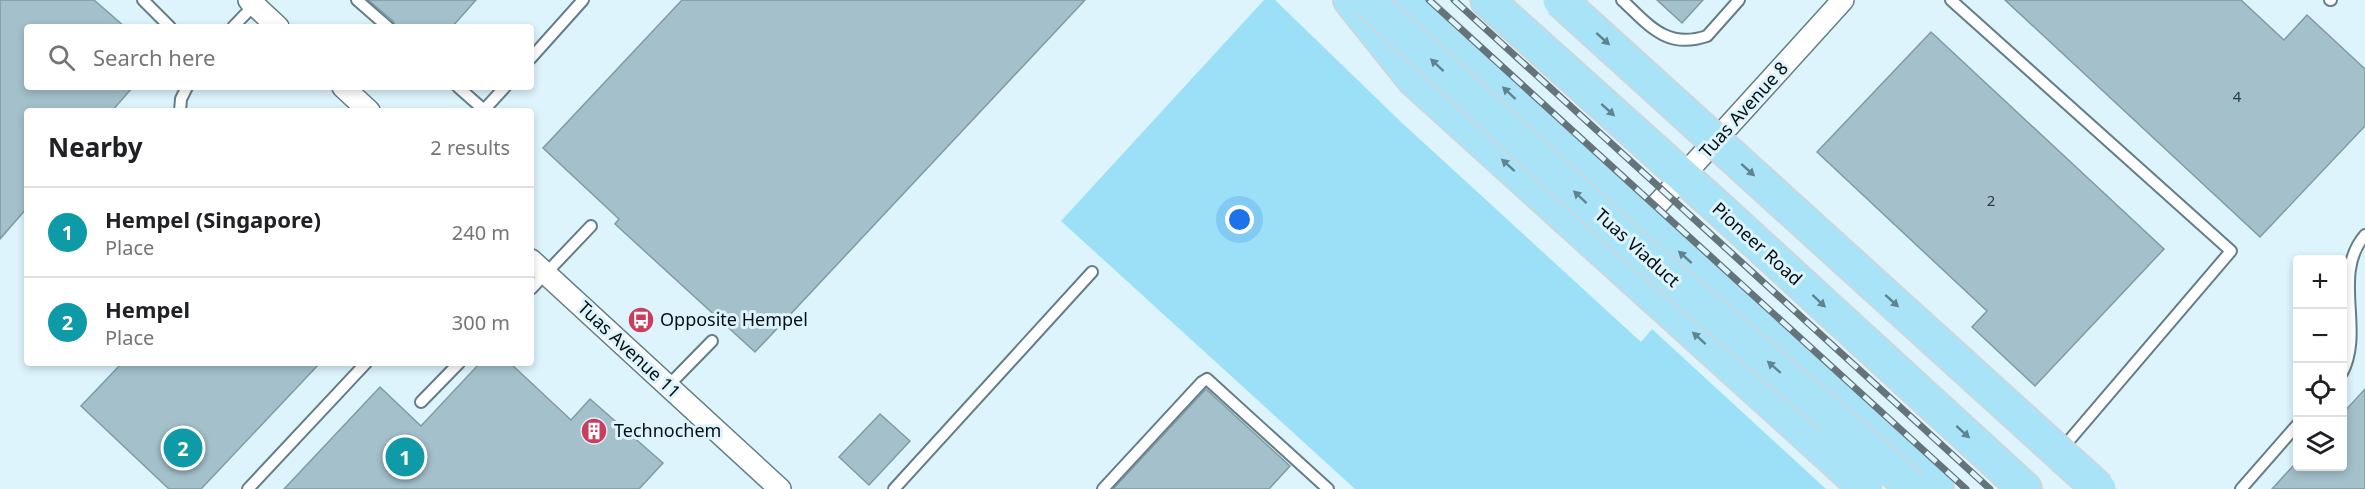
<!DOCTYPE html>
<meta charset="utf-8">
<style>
body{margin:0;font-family:"Noto Sans",sans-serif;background:#f2f2f2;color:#202124}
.controls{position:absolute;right:18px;bottom:18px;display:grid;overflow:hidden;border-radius:6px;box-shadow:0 3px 9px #0003}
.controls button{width:54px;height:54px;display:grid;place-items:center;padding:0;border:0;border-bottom:2px solid #e0e0e0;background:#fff;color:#202124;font:30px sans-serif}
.you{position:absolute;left:1240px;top:220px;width:21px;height:21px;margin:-15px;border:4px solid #fff;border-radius:50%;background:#1a73e8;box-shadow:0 0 0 9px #1a73e833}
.badge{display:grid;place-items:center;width:39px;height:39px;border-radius:50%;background:#cc3c5c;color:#fff;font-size:20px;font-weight:700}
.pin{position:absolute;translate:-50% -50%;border:3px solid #fff;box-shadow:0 2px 6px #0006}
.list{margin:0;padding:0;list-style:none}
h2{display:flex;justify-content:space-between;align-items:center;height:78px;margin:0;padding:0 24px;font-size:26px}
h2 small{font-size:20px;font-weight:400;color:#757577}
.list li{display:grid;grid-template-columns:39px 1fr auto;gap:18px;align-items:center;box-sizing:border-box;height:90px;padding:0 24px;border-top:2px solid #e0e0e0}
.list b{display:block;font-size:22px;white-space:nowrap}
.list p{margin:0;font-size:20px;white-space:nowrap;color:#757577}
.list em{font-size:20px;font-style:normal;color:#757577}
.icon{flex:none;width:33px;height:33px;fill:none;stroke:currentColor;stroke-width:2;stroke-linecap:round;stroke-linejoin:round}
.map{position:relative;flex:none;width:2365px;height:489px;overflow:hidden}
.search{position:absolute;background:#fff;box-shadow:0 3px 9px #0003;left:24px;top:24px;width:510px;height:66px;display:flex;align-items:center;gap:15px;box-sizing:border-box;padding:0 21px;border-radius:6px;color:#757577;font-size:22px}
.panel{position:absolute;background:#fff;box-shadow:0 3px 9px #0003;left:24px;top:108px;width:510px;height:258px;border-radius:6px}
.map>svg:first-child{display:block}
.green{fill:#9ce0f8}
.building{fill:#a3c0cb;stroke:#7f9ba5;stroke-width:1.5}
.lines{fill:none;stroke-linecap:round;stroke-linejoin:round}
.lane-casing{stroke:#637e88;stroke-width:14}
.street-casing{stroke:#637e88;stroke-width:24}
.primary-casing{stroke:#d2d4d5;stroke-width:36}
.lane{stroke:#fff;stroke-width:10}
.street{stroke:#fff;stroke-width:21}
.primary{stroke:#a9e3f7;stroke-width:33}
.rail-casing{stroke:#64747a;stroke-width:7}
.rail{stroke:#ddf4fd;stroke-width:4.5;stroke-dasharray:14;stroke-linecap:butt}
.primary-bridge-casing{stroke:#d2d4d5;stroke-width:36;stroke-linecap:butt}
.primary-bridge{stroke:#a9e3f7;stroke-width:33}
.oneway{fill:#5f8490}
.labels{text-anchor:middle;stroke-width:6;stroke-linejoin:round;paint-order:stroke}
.number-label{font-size:15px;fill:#2c3b41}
.street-label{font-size:18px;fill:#050f13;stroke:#ddf4fd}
.poi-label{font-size:18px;fill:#050f13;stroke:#ddf4fd;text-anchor:start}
</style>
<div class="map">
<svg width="2365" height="489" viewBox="0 0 2365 489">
<rect width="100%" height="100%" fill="#ddf4fd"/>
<path class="green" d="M1264 0H1275L1401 122 1641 342 1652 329 1826 489H1355L1061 221Z"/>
<path class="building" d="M0 0H94L125 27H27V87H133L112 111H27V208L0 239Z
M368 0H476L452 27H396L393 21Z
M682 0H1085L755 352 615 224 619 219 543 148Z
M1657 0H1703L1682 23Z
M2005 0H2241L2284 40 2307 15 2365 69V126L2260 237Z
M1931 32 2164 249 2035 386 1972 327 1987 311 1817 152Z
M122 363H320L201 489H169L81 406Z
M480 363H510L571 420 590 399 663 463 639 489H284L380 387 421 426Z
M1206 389 1290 466 1269 489H1113Z
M2365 389V489H2272L2293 466H2343V413Z
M880 414 910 441 869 485 839 457Z"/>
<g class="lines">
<defs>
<path id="lane" d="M143 0 170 27
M357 0 388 27
M1622 0C1648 24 1666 50 1707 36L1739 0
M1951 0 2231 251 2061 450
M2330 0H2331
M233 27 254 5
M531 58 583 0
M458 87 484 110
M180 111 181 99 187 87
M483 111 505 87
M531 289 591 226
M2342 373C2365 330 2331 274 2365 235
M668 386 712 341
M421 402 459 363
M248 489 366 363
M894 489 1092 272
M1103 489 1202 382 1207 379 1328 489
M2241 489 2298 424"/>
<path id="street" d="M249 0 278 27
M343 87 369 111
M1644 219 1843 0
M531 260 780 489"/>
<path id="primary" d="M1350 0 1414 80 1820 447
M1409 0 1937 489
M1487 0 1724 213 2025 489"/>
</defs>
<use href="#lane" class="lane-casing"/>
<use href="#street" class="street-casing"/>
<use href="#primary" class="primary-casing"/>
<use href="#lane" class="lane"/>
<use href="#street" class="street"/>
<use href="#primary" class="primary"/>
<defs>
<path id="rail" d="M1429 0 1966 489
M1454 0 1990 489"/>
</defs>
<use href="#rail" class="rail-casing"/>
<use href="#rail" class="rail"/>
<defs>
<path id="primary-bridge" d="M1367 0 1628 241 1875 454 1913 489
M1560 0 2099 489
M1820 447 1866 489"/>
</defs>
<use href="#primary-bridge" class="primary-bridge-casing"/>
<use href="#primary-bridge" class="primary-bridge"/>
</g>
<defs><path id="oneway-solid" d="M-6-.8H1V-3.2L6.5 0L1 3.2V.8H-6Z" transform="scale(1.5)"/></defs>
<g class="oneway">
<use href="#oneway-solid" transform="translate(1603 39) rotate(42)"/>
<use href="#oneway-solid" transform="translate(1437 65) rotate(-137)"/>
<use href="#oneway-solid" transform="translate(1509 93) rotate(-137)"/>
<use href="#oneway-solid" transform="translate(1608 110) rotate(42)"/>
<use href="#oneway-solid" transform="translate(1508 165) rotate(-138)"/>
<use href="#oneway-solid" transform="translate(1748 170) rotate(42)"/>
<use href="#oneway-solid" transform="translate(1580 197) rotate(-137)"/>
<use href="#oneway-solid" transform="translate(1685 257) rotate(-138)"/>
<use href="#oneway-solid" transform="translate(1819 301) rotate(43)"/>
<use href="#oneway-solid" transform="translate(1892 301) rotate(42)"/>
<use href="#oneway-solid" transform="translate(1699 338) rotate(-138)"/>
<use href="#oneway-solid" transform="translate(1774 367) rotate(-139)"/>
<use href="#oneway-solid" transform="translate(1963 432) rotate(42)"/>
</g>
<defs>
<symbol id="bus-disc" viewBox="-11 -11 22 22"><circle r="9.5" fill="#cc3c5c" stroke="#ddf4fd"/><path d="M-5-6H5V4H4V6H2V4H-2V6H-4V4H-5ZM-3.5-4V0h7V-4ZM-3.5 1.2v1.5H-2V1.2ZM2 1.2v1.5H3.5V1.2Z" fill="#fff"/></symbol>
<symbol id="building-disc" viewBox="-11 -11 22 22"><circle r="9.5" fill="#cc3c5c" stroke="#ddf4fd"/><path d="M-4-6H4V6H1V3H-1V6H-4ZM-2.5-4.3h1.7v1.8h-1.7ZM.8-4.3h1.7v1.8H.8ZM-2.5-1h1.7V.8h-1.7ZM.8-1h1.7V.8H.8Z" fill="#fff"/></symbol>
</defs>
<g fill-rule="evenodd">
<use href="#bus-disc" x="626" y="305" width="30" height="30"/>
<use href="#building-disc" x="579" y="416" width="30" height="30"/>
</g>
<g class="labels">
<g class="number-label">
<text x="2237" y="102">4</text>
<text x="1991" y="206">2</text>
</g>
<g class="street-label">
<text transform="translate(1744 110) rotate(-48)" y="6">Tuas Avenue 8</text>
<text transform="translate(1757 244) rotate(42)" y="6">Pioneer Road</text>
<text transform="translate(1637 248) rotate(42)" y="6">Tuas Viaduct</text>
<text transform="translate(629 350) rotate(43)" y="6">Tuas Avenue 11</text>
</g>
<g class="poi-label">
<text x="660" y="326">Opposite Hempel</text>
<text x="614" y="437">Technochem</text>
</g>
</g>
</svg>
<div class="controls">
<button>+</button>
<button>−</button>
<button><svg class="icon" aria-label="locate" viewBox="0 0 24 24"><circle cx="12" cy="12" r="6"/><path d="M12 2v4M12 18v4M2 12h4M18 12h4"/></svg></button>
<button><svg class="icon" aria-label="layers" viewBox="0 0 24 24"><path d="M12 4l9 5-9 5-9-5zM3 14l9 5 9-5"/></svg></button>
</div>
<div class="you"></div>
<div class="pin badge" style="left:405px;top:457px;background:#0f9aa8">1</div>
<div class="pin badge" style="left:183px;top:448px;background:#0f9aa8">2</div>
<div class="search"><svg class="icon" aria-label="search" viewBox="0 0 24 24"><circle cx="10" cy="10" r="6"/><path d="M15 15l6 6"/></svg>Search here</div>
<section class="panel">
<h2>Nearby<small>2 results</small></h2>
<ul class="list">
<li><span class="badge" style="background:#0f9aa8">1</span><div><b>Hempel (Singapore)</b><p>Place</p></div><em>240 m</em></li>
<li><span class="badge" style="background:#0f9aa8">2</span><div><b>Hempel</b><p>Place</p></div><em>300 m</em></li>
</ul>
</section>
</div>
